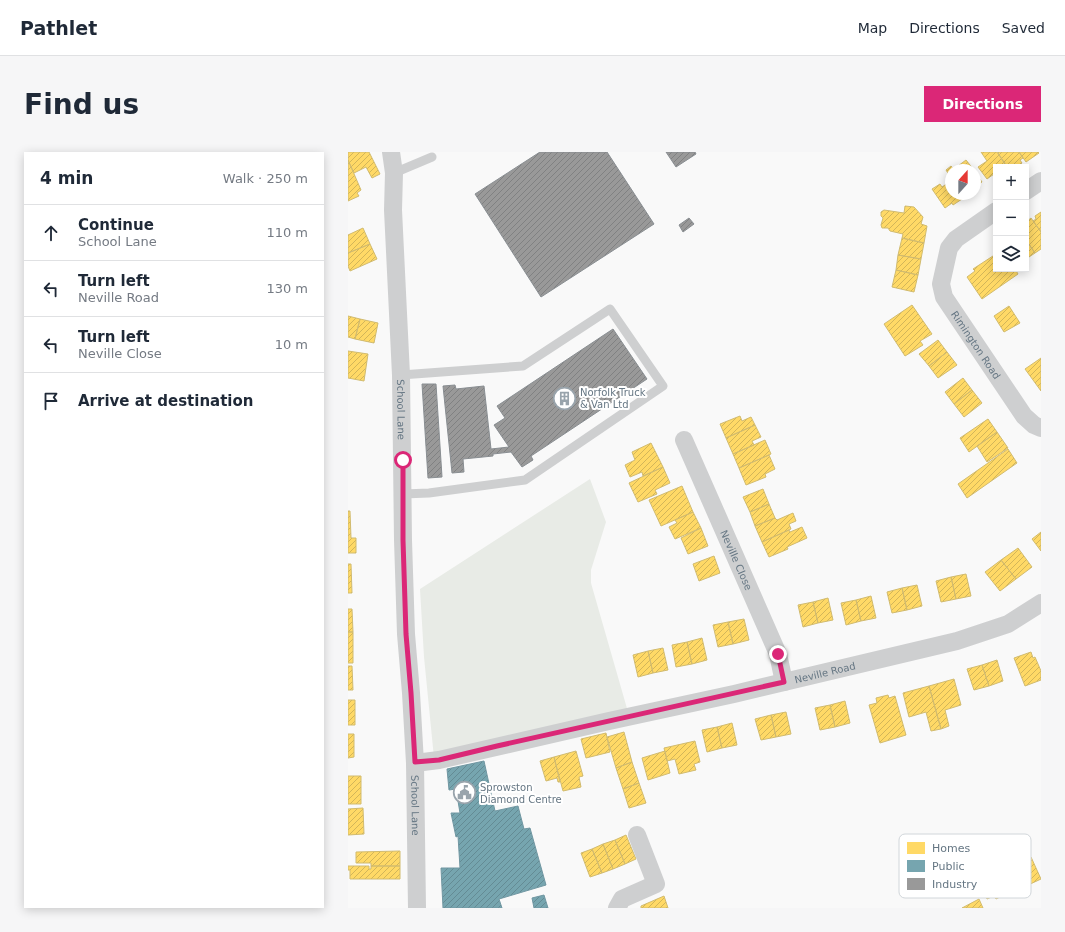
<!DOCTYPE html>
<meta charset="utf-8">
<style>
body{margin:0;font-family:"DejaVu Sans",sans-serif;background:#f6f6f7;color:#1f2937}
.controls{position:absolute;right:12px;top:12px;display:grid;overflow:hidden;border-radius:0px;box-shadow:0 2px 10px #0003}
.controls button{width:36px;height:36px;display:grid;place-items:center;padding:0;border:0;border-bottom:1px solid #e0e1e3;background:#fff;color:#1f2937;font:20px sans-serif}
.compass{position:absolute;left:597px;top:12px;width:36px;height:36px;border-radius:50%;background:#fff;box-shadow:0 2px 10px #0003;rotate:21deg}
.stop{position:absolute;width:12px;height:12px;margin:-9px;border:3px solid #db2777;border-radius:50%;background:#fff}
.stop.end{background:#db2777;border-color:#fff;box-shadow:0 1px 4px #0008}
.list{margin:0;padding:0;list-style:none}
h2{display:flex;justify-content:space-between;align-items:center;height:52px;margin:0;padding:0 16px;font-size:17px}
h2 small{font-size:13px;font-weight:400;color:#747a83}
.list li{display:grid;grid-template-columns:26px 1fr auto;gap:12px;align-items:center;box-sizing:border-box;height:56px;padding:0 16px;border-top:1px solid #e0e1e3}
.list b{display:block;font-size:15px;white-space:nowrap}
.list p{margin:0;font-size:13px;white-space:nowrap;color:#747a83}
.list em{font-size:13px;font-style:normal;color:#747a83}
.icon{flex:none;width:22px;height:22px;fill:none;stroke:currentColor;stroke-width:2;stroke-linecap:round;stroke-linejoin:round}
.map{position:relative;flex:none;width:693px;height:756px;overflow:hidden;border-radius:0px}
header{display:flex;align-items:center;gap:24px;box-sizing:border-box;height:56px;padding:0 20px;background:#fff;border-bottom:1px solid #e0e1e3}
header strong{font-size:19px}
nav{display:flex;gap:22px;margin-inline-start:auto;font-size:14px}
.intro{display:flex;align-items:center;justify-content:space-between;box-sizing:border-box;height:96px;padding:0 24px}
h1{margin:0;font-size:28px}
.button{padding:10px 18px;border-radius:0px;background:#db2777;color:#fff;font-size:14px;font-weight:700}
main{display:flex;gap:24px;padding:0 24px}
aside{flex:1;background:#fff;border-radius:0px;box-shadow:0 2px 10px #0003}
.map>svg:first-child{display:block}
.park{fill:#e8ebe6}
.homes{fill:url(#homes-hatch);stroke:#d1bb6f}
.public{fill:url(#public-hatch);stroke:#7197a2}
.industry{fill:url(#industry-hatch);stroke:#898e92}
.lines{fill:none;stroke-linecap:round;stroke-linejoin:round}
.service{stroke:#cecfd0;stroke-width:9}
.minor{stroke:#cecfd0;stroke-width:18}
.route{stroke:#db2777;stroke-width:5}
.labels{text-anchor:middle;stroke-width:4;stroke-linejoin:round;paint-order:stroke}
.street-label{font-size:10px;fill:#657683;stroke:#fff}
.poi-label{font-size:10px;fill:#657683;stroke:#fff;text-anchor:start}
.key{fill:#fff;stroke:#d1d6da;stroke-width:1}
.key-label{font-size:11px;fill:#657683}
</style>
<header>
<strong>Pathlet</strong>
<nav><a>Map</a><a>Directions</a><a>Saved</a></nav>
</header>
<div class="intro"><h1>Find us</h1><a class="button">Directions</a></div>
<main>
<aside>
<h2>4 min<small>Walk · 250 m</small></h2>
<ul class="list">
<li><svg class="icon" aria-label="ahead" viewBox="0 0 24 24"><path d="M12 20V5M6 11l6-6 6 6"/></svg><div><b>Continue</b><p>School Lane</p></div><em>110 m</em></li>
<li><svg class="icon" aria-label="left" viewBox="0 0 24 24"><path d="M17 20v-9H6M10 6l-5 5 5 5"/></svg><div><b>Turn left</b><p>Neville Road</p></div><em>130 m</em></li>
<li><svg class="icon" aria-label="left" viewBox="0 0 24 24"><path d="M17 20v-9H6M10 6l-5 5 5 5"/></svg><div><b>Turn left</b><p>Neville Close</p></div><em>10 m</em></li>
<li><svg class="icon" aria-label="arrive" viewBox="0 0 24 24"><path d="M6 21V4h12l-3 4 3 4H6"/></svg><div><b>Arrive at destination</b></div></li>
</ul>
</aside>
<div class="map">
<svg width="693" height="756" viewBox="0 0 693 756">
<defs>
<pattern id="homes-hatch" width="6" height="6" patternUnits="userSpaceOnUse"><rect width="6" height="6" fill="#ffd966"/><path d="M-1 1l2-2M0 6l6-6M5 7l2-2" fill="none" stroke="#d2b559"/></pattern>
<pattern id="public-hatch" width="6" height="6" patternUnits="userSpaceOnUse"><rect width="6" height="6" fill="#76a5af"/><path d="M-1 1l2-2M0 6l6-6M5 7l2-2" fill="none" stroke="#648b94"/></pattern>
<pattern id="industry-hatch" width="6" height="6" patternUnits="userSpaceOnUse"><rect width="6" height="6" fill="#999"/><path d="M-1 1l2-2M0 6l6-6M5 7l2-2" fill="none" stroke="#808182"/></pattern>
</defs>
<rect width="100%" height="100%" fill="#f9f9f9"/>
<path class="park" d="M242 327 258 370 243 418V431L280 560 86 606 76 505 72 437Z"/>
<path class="homes" d="M0 0H21L32 22 24 26 18 15 6 21 0 8Z
M633 0H649L659 15H648V26L646 22 639 27 630 15 639 9Z
M651 0H671L675 6 672 8 674 11 669 15H665L664 13 659 15 650 1Z
M671 0H690L691 1 678 10Z
M0 8 13 38 9 41 11 44 0 49Z
M618 8 626 18H603V26L598 18 603 14 606 17Z
M627 20 634 30 627 34 629 37 627 38Z
M603 29V42H614L617 45 605 53 604 51 597 56 584 37 592 32 594 35Z
M557 54 566 55 575 65 573 72 579 74 576 91 554 86 555 82 542 79 540 76H534L533 73 535 66 533 64V60L536 58 556 61Z
M693 60V80L685 69 688 67 687 64Z
M683 66 693 80V97L687 101 678 88V70Z
M15 76 22 92 0 101V83Z
M554 86 576 91 573 107 550 103Z
M678 88 687 101 678 107Z
M22 92 29 107 2 119 0 114V101Z
M648 102V117H667L670 122 634 147 619 125 627 119 625 117Z
M550 103 573 107 570 123 548 118Z
M548 118 570 123 566 140 544 135Z
M564 153 584 182 572 189 575 193 557 204 536 172Z
M661 154 672 171 656 180 646 164Z
M0 164 12 167 7 187 0 185Z
M12 167 30 171 26 191 7 187Z
M590 188 599 200 581 214 571 202Z
M0 199 20 202 16 229 0 226Z
M599 200 609 213 590 226 581 214Z
M693 206V239L677 217Z
M615 226 624 238 606 252 597 240Z
M624 238 634 251 616 265 606 252Z
M392 264 394 269 403 265 407 273 378 286 372 272Z
M640 267 649 280 621 300 612 286Z
M407 273 413 285 404 289 406 293 385 302 378 286Z
M649 280 660 296 639 310 629 294Z
M417 288 423 302 391 316 385 302Z
M303 291 315 315 295 324 294 320 282 325 277 313 287 308 284 300Z
M660 297 669 311 619 346 610 332Z
M421 303 427 317 417 322 418 325 398 333 391 316Z
M315 315 322 331 307 338 309 342 290 350 281 331Z
M334 334 345 360 313 374 301 348Z
M415 337 421 352 402 360 395 345Z
M421 352 427 366 407 374 402 360Z
M0 359H2L3 386H8V401H0Z
M345 360 353 376 327 387 321 375 329 371 327 368Z
M445 361 448 369 441 372 443 377 414 390 407 374 427 366 429 368Z
M454 375 459 386 439 395 440 397 421 405 414 390 441 378 442 380Z
M353 376 360 394 340 402 333 386Z
M693 380V399L684 387Z
M670 396 684 415 668 427 653 408Z
M366 404 372 421 351 429 345 412Z
M653 408 668 427 652 439 637 420Z
M0 412H3L4 441H0Z
M618 422 623 444 608 447 603 425Z
M603 425 608 447 593 450 588 429Z
M569 433 574 454 559 458 554 436Z
M554 436 559 458 544 461 539 440Z
M523 444 528 466 513 469 508 448Z
M480 446 485 468 470 471 465 450Z
M508 448 513 469 498 473 493 451Z
M465 450 470 471 455 475 450 453Z
M0 457H4L5 480H0Z
M396 467 401 488 385 492 380 470Z
M380 470 385 492 370 495 365 473Z
M0 480H5V511H0Z
M354 486 359 508 344 512 339 490Z
M339 490 344 512 328 515 324 493Z
M315 496 320 518 305 521 300 499Z
M300 499 305 521 290 525 285 503Z
M683 500 685 506 687 505 693 519V528L677 534 666 506Z
M649 508 655 529 641 534 634 513Z
M634 513 641 534 626 538 619 517Z
M0 514H4L5 538H0Z
M606 527 613 553 597 558 601 574 593 577 581 534Z
M581 534 593 577 583 579 578 560 561 565 555 541Z
M540 543 541 546 547 544 558 583 532 591 521 553 529 551 528 546Z
M0 548H7V573H0Z
M497 549 502 571 487 575 482 553Z
M482 553 487 575 472 578 467 556Z
M438 560 443 582 428 585 423 563Z
M423 563 428 585 413 588 407 567Z
M384 571 389 593 374 596 369 575Z
M369 575 374 596 359 600 354 578Z
M276 580 284 610 268 616 259 585Z
M258 581 262 600 238 606 233 587Z
M0 582H6V605L0 606Z
M347 589 352 610 346 612 348 618 331 622 327 607 319 609 316 596Z
M228 599 235 624 231 625 233 635 215 639 206 605Z
M317 599 322 621 300 628 294 606Z
M206 605 212 630H210L209 626 198 629 192 609Z
M284 610 291 631 275 637 268 616Z
M0 624H13V652H0Z
M291 631 298 651 281 656 275 637Z
M15 656 16 682 0 683V657Z
M278 683 288 707 277 712 267 688Z
M267 688 277 712 265 717 255 692Z
M255 692 265 717 254 721 244 697Z
M244 697 254 721 242 725 233 701Z
M52 699V714H23V711H8V700Z
M683 705 693 727 663 741 652 719Z
M0 714H21V717H23V714H52V727H2V718H0Z
M652 719 661 737 651 742 652 745 648 747 646 744 639 747 631 730Z
M316 744 320 756H293V754Z
M631 747 635 756H614Z"/>
<path class="public" d="M136 609 147 659 170 654 176 677 182 676 198 733 151 747 154 756H95L93 716H112L110 684 108 685 103 661H112L108 637 101 638 99 617Z
M196 743 200 756H186L184 746Z"/>
<path class="industry" d="M192 0H259L306 72 193 145 127 42Z
M318 0H347L348 2 328 15Z
M341 66 346 72 335 80 331 73Z
M265 177 299 227 183 304 185 308 174 315 163 300 145 302V304L115 307 116 320 104 321 95 234 107 233 108 237 136 234 143 297 161 295 146 273 157 266 149 254Z
M74 232H88L94 325 80 326Z"/>
<g class="lines">
<path class="service" d="M46 21 84 5
M53 223 175 214 262 157 315 234 177 328 81 341 55 342"/>
<g class="minor">
<path id="s1" d="M43 0 46 21 45 58 53 223 55 388 58 482 63 541 67 611 69 756"/>
<path d="M678 39 693 29"/>
<path id="s2" d="M648 59 608 87 601 96 593 132 596 145 676 264 686 273 693 276"/>
<path id="s3" d="M336 288 430 502 436 530"/>
<path id="s4" d="M67 611 91 608 261 569 386 542 609 489 660 472 693 451"/>
<path d="M269 756 274 747 308 732 289 683"/>
</g>
</g>
<g class="lines">
<path class="route" d="M55 308V388L58 482 63 541 67 610 91 608 149 594 436 530 430 502"/>
</g>
<defs>
<symbol id="building-ring" viewBox="-11 -11 22 22"><circle r="9.5" fill="#fff" stroke="#99a4ac" stroke-width="1.5"/><path d="M-4-6H4V6H1V3H-1V6H-4ZM-2.5-4.3h1.7v1.8h-1.7ZM.8-4.3h1.7v1.8H.8ZM-2.5-1h1.7V.8h-1.7ZM.8-1h1.7V.8H.8Z" fill="#99a4ac"/></symbol>
<symbol id="civic-ring" viewBox="-11 -11 22 22"><circle r="9.5" fill="#fff" stroke="#99a4ac" stroke-width="1.5"/><path d="M-.6-6.5H3V-4.5H.6V-3L4-1V1h2V6H-6V1h2V-1L-.6-3ZM-1.2 2.5V6h2.4V2.5Z" fill="#99a4ac"/></symbol>
</defs>
<g fill-rule="evenodd">
<use href="#building-ring" x="204" y="234" width="25" height="25"/>
<use href="#civic-ring" x="104" y="628" width="25" height="25"/>
</g>
<g class="labels">
<g class="street-label">
<text dy="4" stroke="none"><textPath href="#s2" startOffset="168">Rimington Road</textPath></text>
<text dy="4" stroke="none"><textPath href="#s1" startOffset="258">School Lane</textPath></text>
<text dy="4" stroke="none"><textPath href="#s3" startOffset="131">Neville Close</textPath></text>
<text dy="4" stroke="none"><textPath href="#s4" startOffset="420">Neville Road</textPath></text>
<text dy="4" stroke="none"><textPath href="#s1" startOffset="654">School Lane</textPath></text>
</g>
<g class="poi-label">
<text x="232" y="244">Norfolk Truck<tspan x="232" dy="12">&amp; Van Ltd</tspan></text>
<text x="132" y="639">Sprowston<tspan x="132" dy="12">Diamond Centre</tspan></text>
</g>
</g>
<rect x="551" y="682" width="132" height="64" rx="6" class="key"/>
<rect x="559" y="690" width="18" height="12" fill="#ffd966"/>
<rect x="559" y="708" width="18" height="12" fill="#76a5af"/>
<rect x="559" y="726" width="18" height="12" fill="#999"/>
<g class="key-label">
<text x="584" y="700">Homes</text>
<text x="584" y="718">Public</text>
<text x="584" y="736">Industry</text>
</g>
</svg>
<div class="controls">
<button>+</button>
<button>−</button>
<button><svg class="icon" aria-label="layers" viewBox="0 0 24 24"><path d="M12 4l9 5-9 5-9-5zM3 14l9 5 9-5"/></svg></button>
</div>
<svg class="compass" viewBox="-18 -18 36 36"><path d="M0-13l5 13h-10z" fill="#e53935"/><path d="M0 13l5-13h-10z" fill="#747a83"/></svg>
<div class="stop" style="left:55px;top:308px"></div>
<div class="stop end" style="left:430px;top:502px"></div>
</div>
</main>
